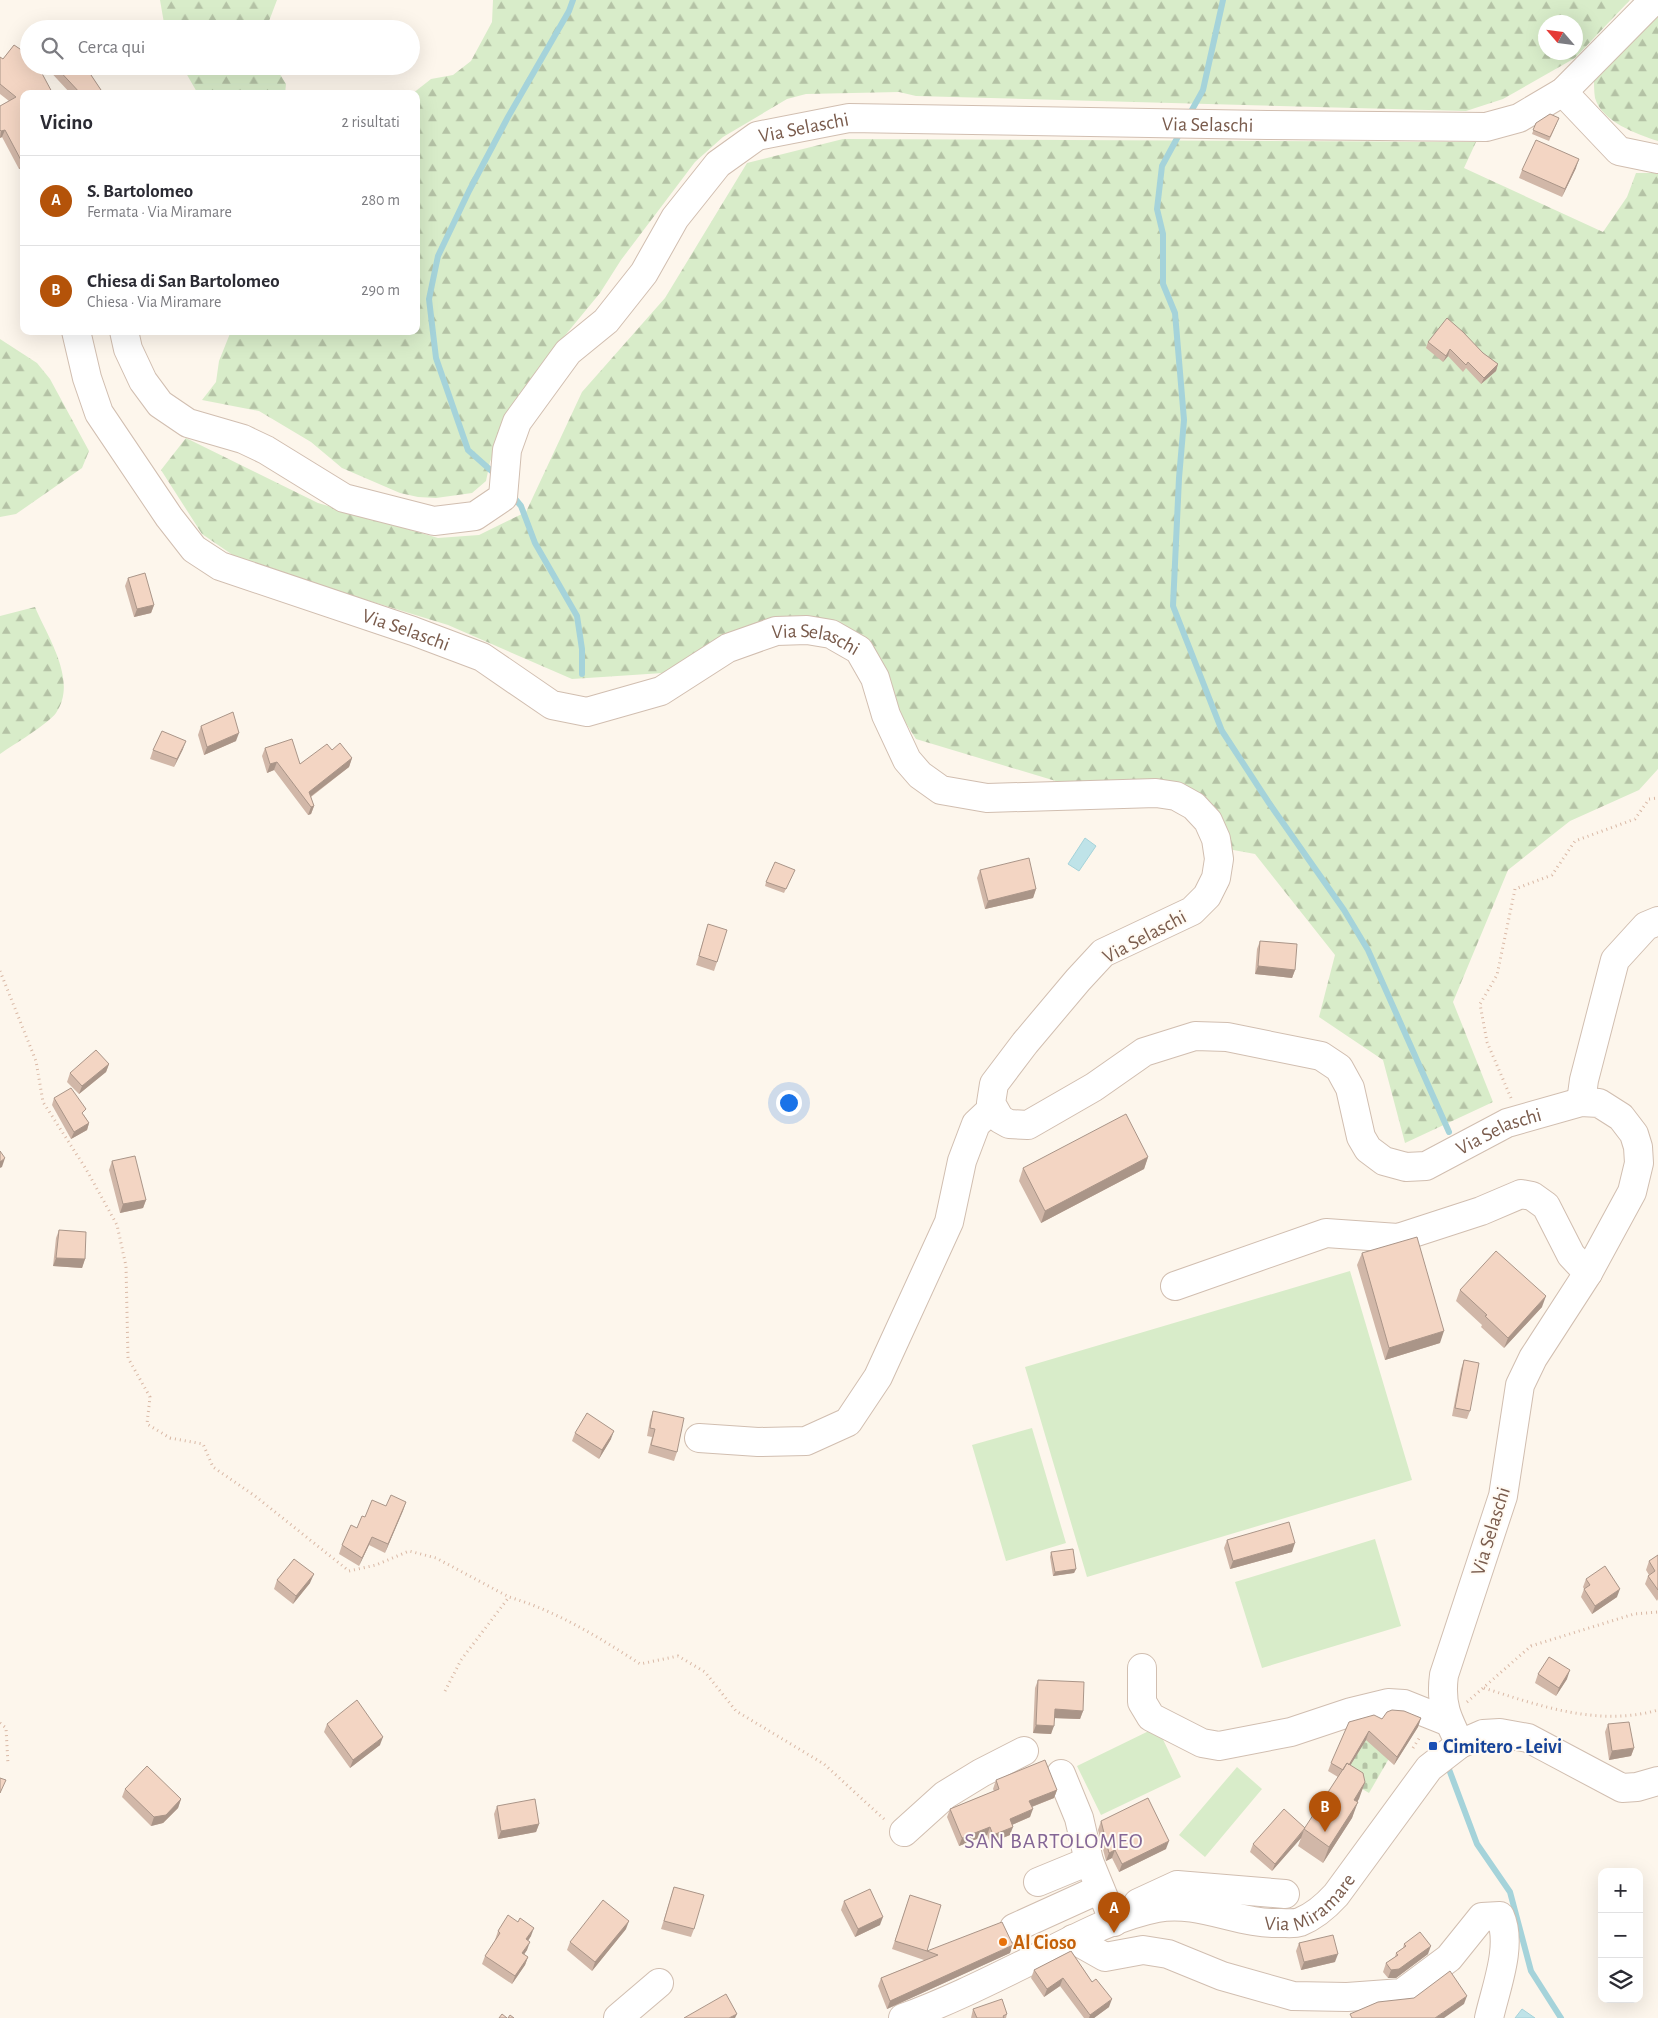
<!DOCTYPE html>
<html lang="it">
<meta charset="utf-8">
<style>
body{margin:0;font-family:"Alegreya Sans",sans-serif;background:#f2f2f3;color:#2b2b33}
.controls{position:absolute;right:15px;bottom:15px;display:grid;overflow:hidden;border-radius:10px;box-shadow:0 5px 20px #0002}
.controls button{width:45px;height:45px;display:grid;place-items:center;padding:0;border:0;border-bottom:1px solid #e1e1e2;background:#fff;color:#2b2b33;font:25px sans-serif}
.compass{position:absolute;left:1538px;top:15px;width:45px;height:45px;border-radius:50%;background:#fff;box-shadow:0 5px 20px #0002;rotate:298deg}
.you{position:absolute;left:788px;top:1102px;width:18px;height:18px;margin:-12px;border:4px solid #fff;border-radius:50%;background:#1a73e8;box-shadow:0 0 0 8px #1a73e833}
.badge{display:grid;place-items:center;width:32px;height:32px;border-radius:50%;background:#b45309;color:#fff;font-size:16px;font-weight:700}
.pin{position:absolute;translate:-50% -41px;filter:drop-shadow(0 1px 2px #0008)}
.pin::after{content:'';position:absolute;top:26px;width:18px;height:15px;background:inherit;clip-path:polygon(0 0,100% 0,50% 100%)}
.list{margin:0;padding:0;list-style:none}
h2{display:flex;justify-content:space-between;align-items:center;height:65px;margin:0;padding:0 20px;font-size:21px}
h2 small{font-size:16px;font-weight:400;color:#7c7c81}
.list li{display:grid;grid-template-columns:32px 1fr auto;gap:15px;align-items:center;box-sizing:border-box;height:90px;padding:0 20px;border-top:1px solid #e1e1e2}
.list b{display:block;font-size:19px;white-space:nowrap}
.list p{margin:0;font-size:16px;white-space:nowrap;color:#7c7c81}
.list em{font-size:16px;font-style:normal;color:#7c7c81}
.icon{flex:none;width:28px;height:28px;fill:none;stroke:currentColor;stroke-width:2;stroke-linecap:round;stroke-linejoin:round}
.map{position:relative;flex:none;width:1658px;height:2018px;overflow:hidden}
.search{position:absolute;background:#fff;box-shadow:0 5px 20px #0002;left:20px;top:20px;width:400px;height:55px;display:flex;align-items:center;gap:12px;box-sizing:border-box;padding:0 18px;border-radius:28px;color:#7c7c81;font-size:19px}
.panel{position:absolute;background:#fff;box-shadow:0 5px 20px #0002;left:20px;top:90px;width:400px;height:245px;border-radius:10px}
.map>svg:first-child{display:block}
.forest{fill:url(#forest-firs);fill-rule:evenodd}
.cemetery{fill:url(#cemetery-stones)}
.garden{fill:#d8ecc9}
.water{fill:#bfe3e8;stroke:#a5d3da}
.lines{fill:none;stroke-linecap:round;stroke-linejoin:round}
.stream{stroke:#a5d3da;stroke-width:6}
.minor-casing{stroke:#d1beb0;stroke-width:30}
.path{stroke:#d9b8a5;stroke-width:3;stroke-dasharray:1 4;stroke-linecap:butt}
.minor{stroke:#fff;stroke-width:28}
.wall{fill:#d1b7a8}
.shaded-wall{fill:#aa9588}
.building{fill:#f3d5c3;stroke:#aa9588}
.transit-dot{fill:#1a4fb4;stroke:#fffaf3;stroke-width:2}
.food-dot{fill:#e8710a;stroke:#fffaf3;stroke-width:2}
.labels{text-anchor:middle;stroke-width:4;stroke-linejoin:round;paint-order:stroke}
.street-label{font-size:20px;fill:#7a5c4d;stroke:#fffaf3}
.transit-label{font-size:20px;font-weight:bold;fill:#164399;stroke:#fffaf3;text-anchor:start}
.food-label{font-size:20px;font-weight:bold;fill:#c56008;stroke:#fffaf3;text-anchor:start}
.quarter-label{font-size:22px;letter-spacing:1px;fill:#846695;stroke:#fffaf3}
</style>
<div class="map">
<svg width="1658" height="2018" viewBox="0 0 1658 2018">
<defs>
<pattern id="forest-firs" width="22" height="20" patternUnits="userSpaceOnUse" patternTransform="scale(1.25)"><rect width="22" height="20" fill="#d8ecc9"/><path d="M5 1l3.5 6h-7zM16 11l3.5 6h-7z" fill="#b4c2a5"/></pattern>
<pattern id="cemetery-stones" width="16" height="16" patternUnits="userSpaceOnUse" patternTransform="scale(1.25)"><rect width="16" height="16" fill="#d8ecc9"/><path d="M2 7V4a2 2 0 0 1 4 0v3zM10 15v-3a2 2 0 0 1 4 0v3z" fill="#b4c2a5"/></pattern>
</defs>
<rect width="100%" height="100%" fill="#fdf6ec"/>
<path class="forest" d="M160 0H277L266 29H165Z
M493 0H1630L1575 58 1503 99 1466 111 916 96 899 92 806 94 787 99 723 137 695 162 621 260 600 293 539 367 506 423 490 462 486 481 472 493 436 498 418 497 400 493 342 468 311 442 259 411 202 400 216 382 219 361 231 331H416V94H412L431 79 453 75 471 61 492 22ZM1546 22H1576V52H1546Z
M1658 15V141C1637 134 1602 122 1595 98 1594 92 1594 84 1594 78Z
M182 66H275L286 84 285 94H198Z
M843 139 1476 142 1464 168 1603 232 1627 197 1636 173H1658V769L1639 790 1570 821 1508 870 1453 1002 1493 1102 1405 1143 1383 1060 1319 1017 1335 955 1255 854 1228 849 1212 819 1109 782H1059L916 739 897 709 825 621 771 618 726 636 678 672 572 679 448 625 243 562 202 534 161 470 186 438 318 503 438 538 479 535 526 512 582 392 665 298 747 163Z
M0 339 37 363 50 379 89 451 82 468 16 514 0 517Z
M35 607C48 638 78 681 56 713 48 724 13 745 0 754V616Z"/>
<path class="cemetery" d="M1367 1724 1398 1743 1369 1793 1337 1774Z"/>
<path class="garden" d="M1350 1271 1412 1480 1087 1577 1025 1367Z
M1032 1428 1066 1543 1006 1561 972 1445Z
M1375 1539 1401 1626 1262 1668 1235 1582Z
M1157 1727 1181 1777 1101 1815 1077 1766Z
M1237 1767 1262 1789 1205 1857 1179 1835Z"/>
<path class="water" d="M1085 838 1096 846 1079 871 1068 864Z
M1522 2009 1535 2018H1515Z"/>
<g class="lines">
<path class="stream" d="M1188 117 1203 90 1223 0
M1181 131 1162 166 1157 209 1163 234V284L1175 313 1184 420 1179 478 1173 606 1222 731 1269 803 1344 910 1368 950 1449 1132
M496 475 468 450 436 358 429 299 438 256 469 191 508 117 569 11 573 0
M512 495 521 506 535 543 577 616 582 649V674
M1447 1764 1477 1844 1510 1892 1531 1971 1561 2018"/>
<defs>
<g id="minor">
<path d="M1563 92 1619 151 1658 159"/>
<path id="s1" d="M76 331 87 378 99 413 169 517 194 549 220 566 413 631 482 657 552 705 587 712 661 691 728 648 776 631 807 630 831 634 859 650 875 678 886 715 907 760 920 775 941 790 987 798 1156 793 1176 796 1194 806 1208 821 1216 839 1219 859 1216 878 1207 896 1192 911 1103 953 1078 980 1025 1043 994 1084 991 1103 1000 1119 1009 1124 1028 1125 1094 1087 1144 1052 1195 1036 1227 1037 1321 1056 1339 1068 1350 1088 1361 1137 1368 1149 1384 1161 1406 1167 1426 1166 1507 1123 1581 1102 1599 1103 1621 1117 1634 1134 1638 1147 1639 1163 1632 1192 1588 1273 1533 1358 1520 1385 1503 1496 1444 1675C1440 1704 1447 1718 1460 1744"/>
<path id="s2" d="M124 331 128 349 143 381 160 404 188 423 243 439 266 450 344 498 434 521 475 516 503 497 507 450 517 422 568 352 606 321 644 273 675 218 718 164 757 136 849 118 1267 125 1486 127 1519 118 1563 92 1654 0"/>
<path d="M1581 1102 1584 1080 1615 960 1646 926 1658 921"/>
<path d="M1175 1286 1326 1233 1398 1238 1481 1211 1521 1194 1532 1196 1546 1206 1571 1255 1588 1273"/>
<path d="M699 1438 758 1442 806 1441 848 1422 878 1377 949 1222 962 1161 976 1124 993 1108"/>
<path d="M1142 1668V1702L1151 1717 1202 1743 1219 1746 1291 1732 1351 1712 1388 1703 1404 1704 1449 1722"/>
<path d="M1061 1774 1079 1818 1089 1861 1114 1922"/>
<path d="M904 1832 945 1795 981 1773 1024 1751"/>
<path d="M1038 1882 1089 1861"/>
<path d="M1138 1903 1177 1885 1285 1894"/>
<path d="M1014 1928 1100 1889"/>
<path d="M1073 1939 1105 1957 1143 1950 1168 1954 1222 1976 1293 1996 1347 1997 1402 1993 1449 1958 1482 1917 1500 1916C1513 1945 1496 1987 1489 2018"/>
<path d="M618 2018 659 1983"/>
<path id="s3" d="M903 2018C950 2001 993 1979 1038 1957 1076 1938 1116 1916 1157 1908 1199 1900 1240 1925 1281 1923 1287 1923 1294 1924 1300 1922 1315 1916 1326 1906 1336 1895L1429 1768 1460 1744 1483 1734 1500 1733 1528 1738 1622 1788 1637 1787 1658 1781"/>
</g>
</defs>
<use href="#minor" class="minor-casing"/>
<path class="path" d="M0 971 36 1061 43 1102 86 1169 117 1225 126 1266 128 1358 150 1397 147 1424 170 1438 203 1444 213 1467 255 1496 349 1571 376 1565 409 1551 436 1558 509 1597
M1511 1098 1487 1042 1480 1004 1497 975 1515 889 1552 875 1575 841 1635 819 1649 799 1658 798
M1484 1688C1540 1706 1599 1727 1658 1710
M445 1691 461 1660 509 1597C556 1611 599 1637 640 1664L678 1656 705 1672 736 1711 824 1764 884 1819
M1467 1702 1531 1646 1634 1614 1658 1612
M0 1723 6 1728 8 1764
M1413 1748 1420 1737"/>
<use href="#minor" class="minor"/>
</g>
<path class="wall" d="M14 45 24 167 19 169 2 137 0 138V106L9 101 0 94V57L3 59Z
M45 66H85L102 94H71Z
M1536 123H1557L1549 141 1532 134Z
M1576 168 1562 197 1519 178 1522 170Z
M1428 342 1483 353 1498 364 1496 371 1481 384 1466 368 1463 372 1448 356 1443 362 1426 348Z
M128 578 154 605 151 613 134 617 125 586Z
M201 726 236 741 204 755 198 735Z
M265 748 300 764 332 750 352 758 349 767 311 797 314 806 311 814 308 815 274 770 267 773 262 756Z
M183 749 174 767 150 759 153 750Z
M980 870 1036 889 1033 898 985 909 977 878Z
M793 874 784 893 765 886 766 882Z
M708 924 717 962 714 971 696 965Z
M1260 941 1295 970 1292 978 1255 974 1257 949Z
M109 1064 106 1072 79 1094 67 1082 70 1073Z
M54 1098 84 1115 89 1123 87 1130 71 1139 52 1105Z
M1148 1157 1144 1169 1041 1223 1019 1181 1023 1168Z
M112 1161 146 1200 143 1208 120 1213 109 1170Z
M59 1230 85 1259 82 1268 53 1266 56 1238Z
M1362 1253 1440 1343 1385 1360 1357 1265Z
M1460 1290 1542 1307 1504 1348 1481 1327 1482 1325 1456 1301Z
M1464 1360 1470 1411 1467 1419 1452 1416 1461 1369Z
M653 1411 677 1452 674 1461 648 1453 652 1437 647 1436 650 1420Z
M575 1433 611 1439 599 1459 572 1441Z
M406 1502 385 1553 369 1545 359 1566 339 1554 342 1545 357 1528 365 1517 386 1506Z
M1227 1540 1292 1552 1230 1569 1224 1548Z
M1051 1552 1076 1569 1074 1573 1053 1576 1050 1557Z
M1658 1555V1599L1657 1601 1645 1584 1648 1576 1649 1575 1646 1570 1649 1561Z
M1586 1579 1617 1597 1592 1614 1581 1597 1584 1589 1583 1587Z
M277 1580 310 1583 293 1604 274 1589Z
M1538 1674 1567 1679 1556 1696 1535 1683Z
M1038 1680 1083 1711 1080 1719 1055 1718 1051 1734 1033 1733 1035 1688Z
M1421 1718 1418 1727 1394 1765 1366 1740 1350 1765 1365 1782 1357 1802 1352 1818 1323 1863 1298 1846 1301 1838 1272 1871 1250 1852 1253 1844 1305 1828 1338 1777 1328 1771 1331 1763 1382 1719Z
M327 1724 380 1745 350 1768 324 1732Z
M1608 1724 1634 1748 1631 1756 1609 1760 1605 1732Z
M996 1780 1057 1790 1054 1798 1032 1807 1030 1817 1012 1825 1010 1835 990 1843 987 1835 959 1846 947 1817 950 1809 994 1791 993 1789Z
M125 1789 181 1799 178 1808 163 1823 151 1826 122 1797Z
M497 1806 539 1824 536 1832 498 1839 494 1814Z
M1101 1821 1166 1849 1119 1872 1112 1858 1106 1861 1098 1830Z
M674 1887 694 1929 691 1937 661 1929Z
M844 1901 880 1925 855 1937 841 1910Z
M907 1904 927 1951 924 1960 892 1949Z
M626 1929 592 1971 567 1950 570 1942Z
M498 1931 531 1936 528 1941 527 1950 524 1954 528 1957 525 1965 512 1984 482 1964 485 1956 496 1940H495Z
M1299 1943 1335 1962 1301 1970 1296 1951Z
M1404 1944 1428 1954 1396 1978H1388L1383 1972 1386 1963 1395 1957 1396 1953 1403 1948Z
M927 1951 1010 1953 887 2009 878 1986 881 1978 925 1960H924Z
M1071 1951 1109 2007 1094 2018H1084L1060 1986 1044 1997 1031 1978 1034 1970Z
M973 2009 1007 2014 1006 2018H971Z"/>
<path class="shaded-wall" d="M5 130 2 137 0 138 1 131Z
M1579 159 1576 168 1562 197 1565 189Z
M24 161V167L19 169 22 162Z
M1450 349 1448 356 1443 362 1446 356Z
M1498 364 1496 371 1481 384 1484 378Z
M154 605 151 613 134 617 137 609Z
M239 733 236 741 204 755 207 747Z
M186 741 183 749 174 767 177 759Z
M352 758 349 767 306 800 309 792Z
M277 762 274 770 267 773 270 764Z
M314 806 311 814 308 815 311 807Z
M1036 889 1033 898 985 909 988 901Z
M1258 966 1295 970 1292 978 1255 974Z
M109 1064 106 1072 79 1094 82 1086Z
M89 1123 87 1130 71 1139 74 1132Z
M1148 1157 1144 1169 1041 1223 1045 1211Z
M5 1158 2 1167 0 1168V1162Z
M146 1200 143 1208 120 1213 123 1204Z
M56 1258 85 1259 82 1268 53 1266Z
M1546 1296 1542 1307 1504 1348 1508 1338Z
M1444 1331 1440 1343 1385 1360 1389 1348Z
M614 1431 611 1439 599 1459 602 1450Z
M406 1502 403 1511 385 1553 388 1544Z
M372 1537 369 1545 359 1566 362 1558Z
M1295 1543 1292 1552 1230 1569 1233 1561Z
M1076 1569 1074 1573 1053 1576 1055 1572Z
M314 1574 310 1583 293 1604 296 1596Z
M1620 1589 1617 1597 1592 1614 1595 1606Z
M1570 1670 1567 1679 1556 1696 1559 1688Z
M1055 1709 1083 1711 1080 1719 1052 1718Z
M1421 1718 1418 1727 1394 1765 1397 1757Z
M1036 1725 1054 1726 1051 1734 1033 1733Z
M1369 1731 1366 1740 1342 1779 1345 1771Z
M383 1737 380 1745 350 1768 353 1760Z
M1634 1748 1631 1756 1609 1760 1612 1751Z
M1365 1782 1359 1799 1348 1816 1354 1800Z
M1057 1790 1054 1798 1026 1809 1029 1801Z
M181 1799 178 1808 163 1823 151 1826 154 1817Z
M1358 1802 1352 1818 1323 1863 1329 1847Z
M1033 1809 1030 1817 1007 1827 1010 1819Z
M539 1824 536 1832 498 1839 501 1831Z
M990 1827 987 1835 959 1846 962 1838Z
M1013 1827 1010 1835 990 1843 993 1835Z
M1304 1830 1301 1838 1272 1871 1275 1864Z
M1169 1841 1166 1849 1119 1872 1122 1864Z
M1115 1850 1112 1858 1106 1861 1109 1853Z
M883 1917 880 1925 855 1937 858 1929Z
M629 1921 626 1929 592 1971 595 1962Z
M534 1928 531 1936 523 1948 526 1939Z
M530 1942 527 1950 519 1962 522 1953Z
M1013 1945 1010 1953 887 2009 890 2001Z
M1431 1946 1428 1954 1396 1978H1388L1391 1970Z
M1338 1954 1335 1962 1301 1970 1304 1962Z
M528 1957 525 1965 512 1984 515 1976Z
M1063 1978 1060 1986 1044 1997 1047 1989Z
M1467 1996 1464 2004 1444 2018H1435Z
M1112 1999 1109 2007 1094 2018H1089L1090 2015Z
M737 2014 735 2018H729Z"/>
<path class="building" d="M14 45 29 55V66H38L53 94H24V161L22 162 5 130 1 131 0 130V106L16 97 0 84V57L3 59Z
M55 66H85L103 93 102 94H81Z
M1550 114 1559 118 1550 137 1533 130 1536 123Z
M1536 140 1579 159 1565 189 1522 170Z
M1447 318 1463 332 1483 353 1498 364 1484 378 1468 362 1466 365 1450 349 1446 356 1428 342Z
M145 573 154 605 137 609 128 578Z
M233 712 239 733 207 747 201 726Z
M162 731 186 741 177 759 153 750Z
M292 739 300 764 327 744 332 750 340 743 352 758 309 792 314 806 311 807 277 762 270 764 265 748Z
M1029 858 1036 889 988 901 980 870Z
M775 862 795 870 786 889 766 882Z
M708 924 727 930 717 962 699 956Z
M1260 941 1297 944 1295 970 1258 966Z
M96 1050 109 1064 82 1086 70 1073Z
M71 1088 86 1109 82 1113 89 1123 74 1132 54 1098Z
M1126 1114 1148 1157 1045 1211 1023 1168Z
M0 1151 5 1158 0 1162Z
M135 1156 146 1200 123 1204 112 1161Z
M59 1230 86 1232 85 1259 56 1258Z
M1417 1237 1444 1331 1389 1348 1362 1253Z
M1496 1251 1546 1296 1508 1338 1485 1316 1487 1315 1460 1290Z
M1464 1360 1479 1363 1470 1411 1455 1408Z
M653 1411 684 1418 677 1452 651 1445 655 1429 650 1428Z
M587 1413 614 1431 602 1450 575 1433Z
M391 1495 406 1502 388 1544 372 1537 362 1558 342 1545 351 1525 357 1528 362 1516 365 1517 372 1500 386 1506Z
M1289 1522 1295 1543 1233 1561 1227 1540Z
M1073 1549 1076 1569 1055 1572 1051 1552Z
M1658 1555V1590L1648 1576 1655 1571 1649 1561Z
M294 1559 314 1574 296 1596 277 1580Z
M1605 1566 1620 1589 1595 1606 1584 1589 1590 1585 1586 1579Z
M1549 1657 1570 1670 1559 1688 1538 1674Z
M1038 1680 1084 1682 1083 1711 1055 1709 1054 1726 1036 1725Z
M357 1700 383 1737 353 1760 327 1724Z
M1392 1710 1404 1711 1421 1718 1397 1757 1369 1731 1349 1765 1347 1763 1343 1770 1331 1763 1349 1722 1374 1715 1382 1719 1387 1712Z
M1629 1722 1634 1748 1612 1751 1608 1724Z
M1045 1760 1057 1790 1029 1801 1033 1809 1010 1819 1013 1827 993 1835 990 1827 962 1838 950 1809 999 1789 996 1780Z
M1347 1763 1363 1773 1365 1782 1354 1800 1358 1802 1329 1847 1304 1829Z
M147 1766 181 1799 166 1815 154 1817 125 1789Z
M0 1778 6 1780 0 1793Z
M1148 1798 1169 1841 1122 1864 1115 1850 1109 1853 1101 1821Z
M535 1799 539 1824 501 1831 497 1806Z
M1284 1809 1305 1828 1275 1864 1253 1844Z
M674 1887 704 1895 694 1929 664 1921Z
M870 1889 883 1917 858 1929 844 1901Z
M910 1895 941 1905 927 1951 895 1941Z
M603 1900 629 1921 595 1962 570 1942Z
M508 1915 518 1922 520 1918 534 1928 526 1939 530 1942 522 1953 528 1957 515 1976 485 1956 500 1933 498 1931Z
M1002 1922 1013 1945 890 2001 881 1978 938 1955 927 1951Z
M1420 1932 1431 1946 1399 1969 1391 1970 1386 1963 1398 1955 1396 1953 1406 1946 1404 1944Z
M1333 1935 1338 1954 1304 1962 1299 1943Z
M1071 1951 1092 1982 1096 1979 1112 1999 1090 2015 1063 1978 1047 1989 1034 1970Z
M1450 1971 1467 1996 1435 2018H1352L1350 2014 1378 2002 1414 1998Z
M726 1994 737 2014 729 2018H684Z
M1002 1999 1007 2014 1003 2016 1004 2018H977L973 2009Z
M502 2014 507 2018H499Z
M510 2015 514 2018H508Z"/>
<rect class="transit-dot" x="1428" y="1741" width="10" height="10" rx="2.5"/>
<circle class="food-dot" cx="1003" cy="1942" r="5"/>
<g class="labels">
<g class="street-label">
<text dy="7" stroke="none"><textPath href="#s2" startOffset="1365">Via Selaschi</textPath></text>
<text dy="7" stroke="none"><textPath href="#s2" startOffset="960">Via Selaschi</textPath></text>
<text dy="7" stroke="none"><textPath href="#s1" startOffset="479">Via Selaschi</textPath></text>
<text dy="7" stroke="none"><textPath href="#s1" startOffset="929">Via Selaschi</textPath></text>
<text transform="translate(1144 936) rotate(-28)" y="7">Via Selaschi</text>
<text dy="7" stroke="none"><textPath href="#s1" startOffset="2426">Via Selaschi</textPath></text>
<text transform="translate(1490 1531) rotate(-73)" y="7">Via Selaschi</text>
<text dy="7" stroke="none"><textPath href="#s3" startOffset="439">Via Miramare</textPath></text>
</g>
<g class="transit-label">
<text x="1443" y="1753">Cimitero - Leivi</text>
</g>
<g class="food-label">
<text x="1013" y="1949">Al Cioso</text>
</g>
<g class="quarter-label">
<text x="1054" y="1848">SAN BARTOLOMEO</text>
</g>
</g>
</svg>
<div class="controls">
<button>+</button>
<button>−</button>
<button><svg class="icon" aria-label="layers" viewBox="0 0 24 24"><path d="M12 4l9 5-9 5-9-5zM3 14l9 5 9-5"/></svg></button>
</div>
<svg class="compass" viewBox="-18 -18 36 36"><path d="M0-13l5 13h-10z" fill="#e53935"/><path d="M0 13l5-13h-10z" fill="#7c7c81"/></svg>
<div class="you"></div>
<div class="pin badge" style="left:1114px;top:1933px">A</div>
<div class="pin badge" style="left:1325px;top:1832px">B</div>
<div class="search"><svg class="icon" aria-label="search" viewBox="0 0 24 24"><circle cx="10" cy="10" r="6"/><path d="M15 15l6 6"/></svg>Cerca qui</div>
<section class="panel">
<h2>Vicino<small>2 risultati</small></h2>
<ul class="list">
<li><span class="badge">A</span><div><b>S. Bartolomeo</b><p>Fermata · Via Miramare</p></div><em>280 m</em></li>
<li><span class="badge">B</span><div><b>Chiesa di San Bartolomeo</b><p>Chiesa · Via Miramare</p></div><em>290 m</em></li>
</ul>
</section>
</div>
